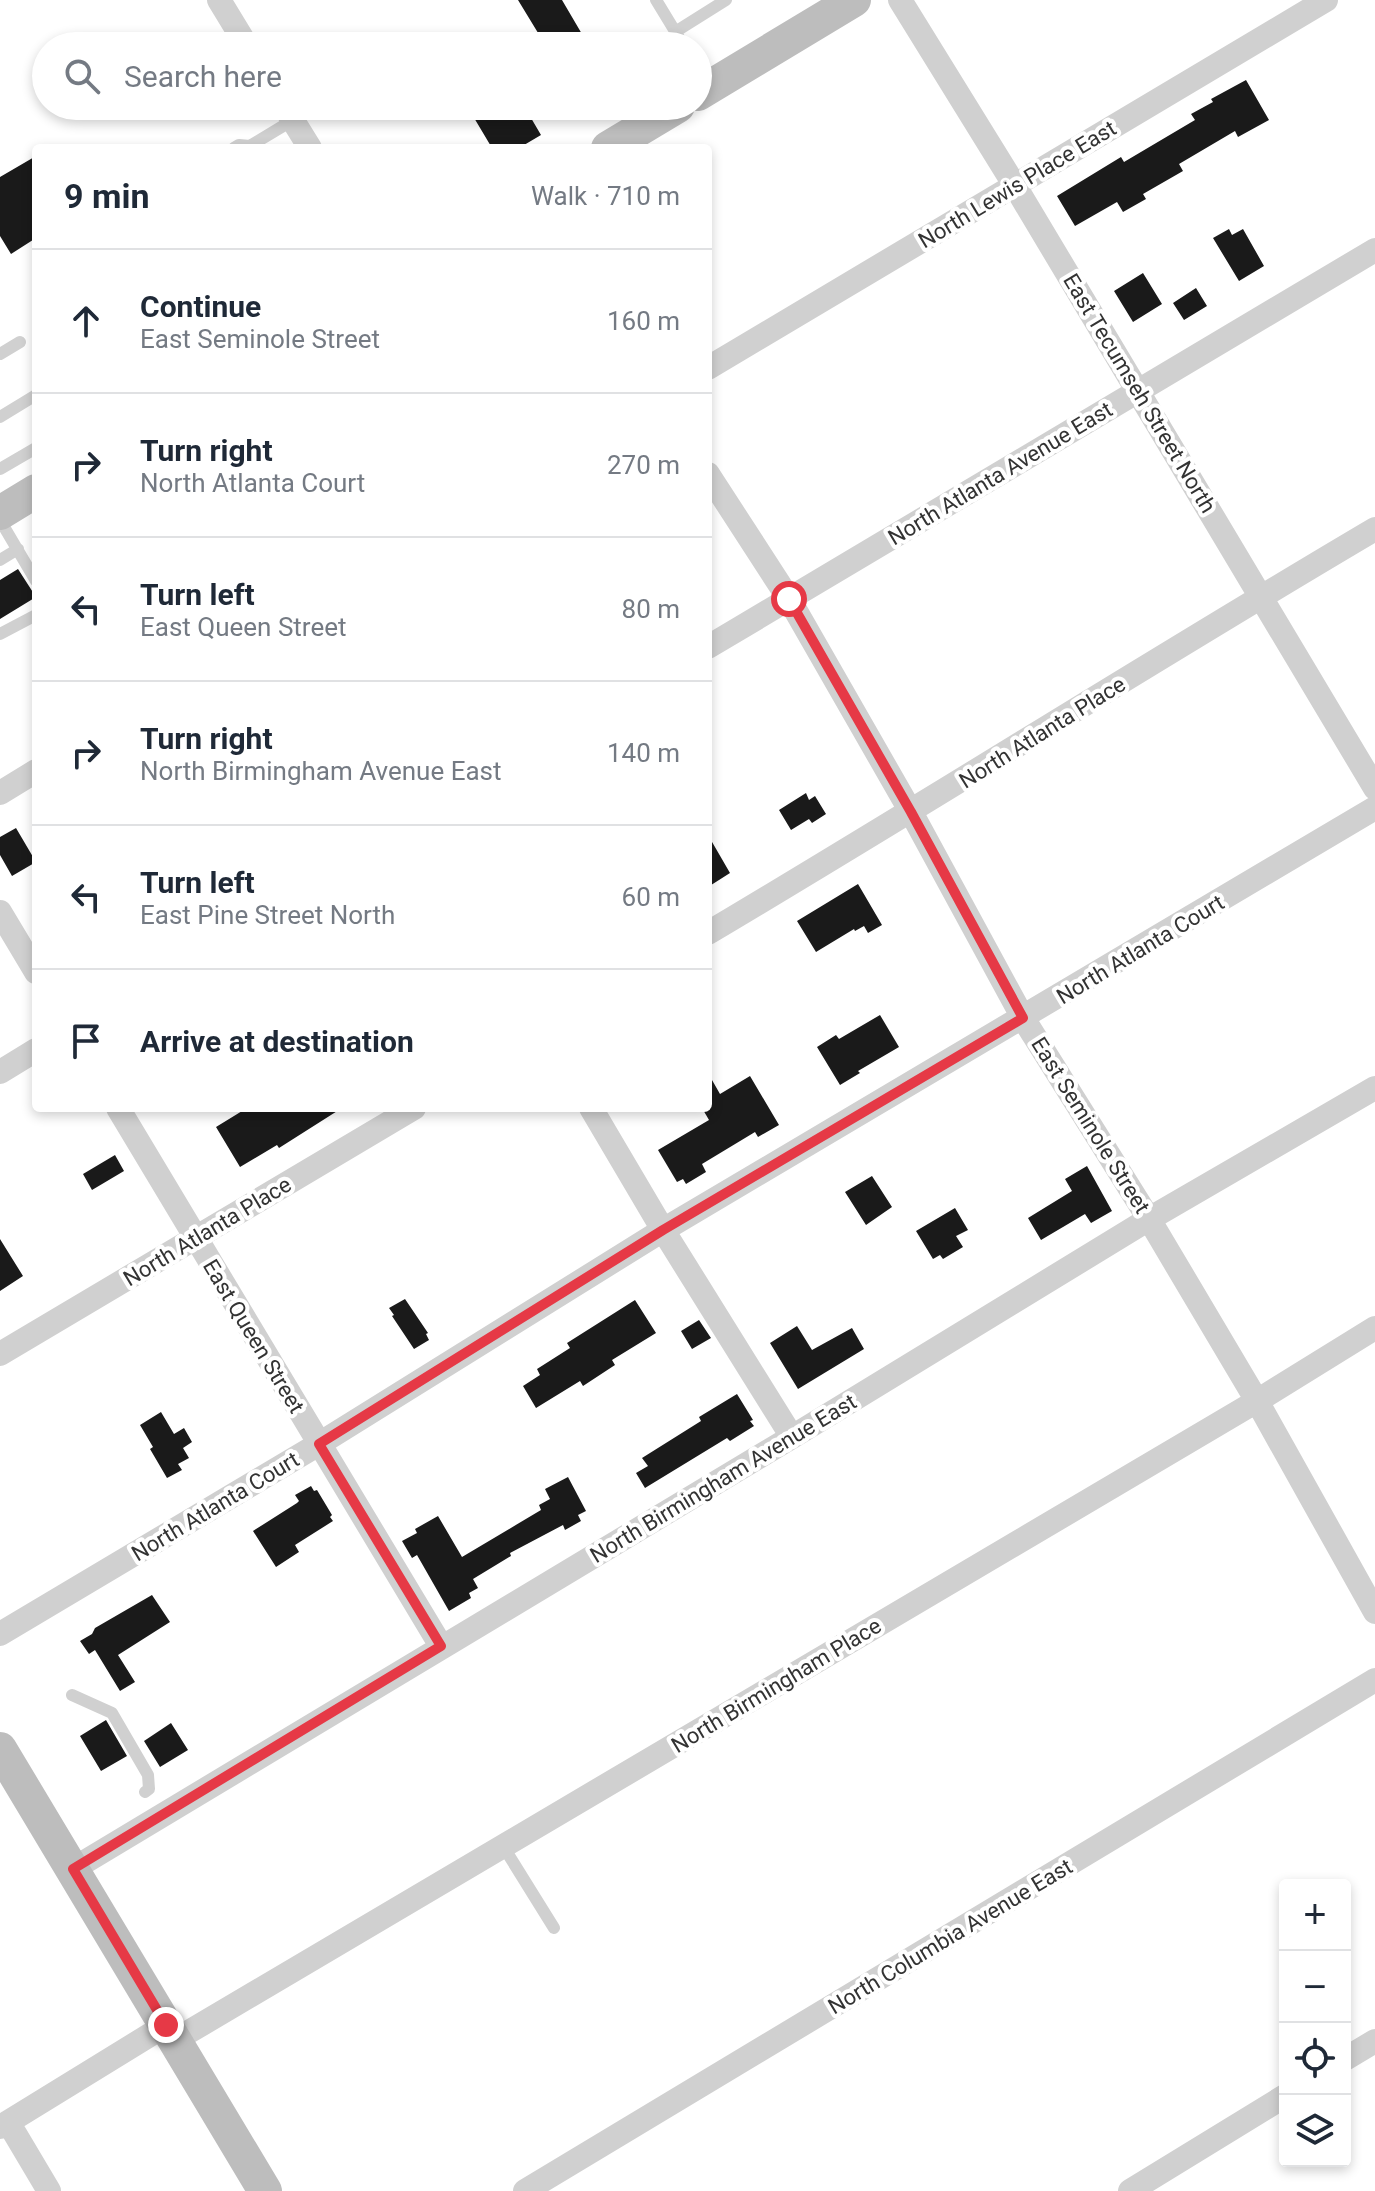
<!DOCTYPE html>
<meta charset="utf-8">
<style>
body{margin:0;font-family:Roboto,sans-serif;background:#f2f2f3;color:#1f2937}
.controls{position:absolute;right:24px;bottom:24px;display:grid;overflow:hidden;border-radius:8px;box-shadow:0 4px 12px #0003}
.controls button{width:72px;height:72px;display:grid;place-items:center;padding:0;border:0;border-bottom:2px solid #e0e1e3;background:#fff;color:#1f2937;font:40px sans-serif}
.stop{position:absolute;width:24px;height:24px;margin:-18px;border:6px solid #e63946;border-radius:50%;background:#fff}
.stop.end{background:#e63946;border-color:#fff;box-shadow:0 2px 8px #0008}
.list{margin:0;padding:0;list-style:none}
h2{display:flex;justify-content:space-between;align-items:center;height:104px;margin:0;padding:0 32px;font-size:34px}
h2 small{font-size:26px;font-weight:400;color:#747a83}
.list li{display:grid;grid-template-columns:52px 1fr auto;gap:24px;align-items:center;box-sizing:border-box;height:144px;padding:0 32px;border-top:2px solid #e0e1e3}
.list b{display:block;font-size:30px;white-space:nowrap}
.list p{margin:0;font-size:26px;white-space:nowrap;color:#747a83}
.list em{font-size:26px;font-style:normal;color:#747a83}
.icon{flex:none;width:44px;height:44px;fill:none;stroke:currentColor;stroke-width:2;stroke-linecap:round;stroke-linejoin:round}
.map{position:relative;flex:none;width:1375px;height:2191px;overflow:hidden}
.search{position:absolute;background:#fff;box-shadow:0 4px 12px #0003;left:32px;top:32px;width:680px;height:88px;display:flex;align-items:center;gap:20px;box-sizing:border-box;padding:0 28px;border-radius:44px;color:#747a83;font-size:30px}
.panel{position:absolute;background:#fff;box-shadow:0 4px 12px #0003;left:32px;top:144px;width:680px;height:968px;border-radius:8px}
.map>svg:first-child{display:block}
.building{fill:#1a1a1a}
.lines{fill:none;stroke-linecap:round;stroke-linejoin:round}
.lane{stroke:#d0d0d0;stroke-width:12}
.street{stroke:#d0d0d0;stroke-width:24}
.secondary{stroke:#bdbdbd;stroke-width:34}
.route{stroke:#e63946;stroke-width:10}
.labels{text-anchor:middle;stroke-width:8;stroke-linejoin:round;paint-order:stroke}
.street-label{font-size:22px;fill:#333;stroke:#fff}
</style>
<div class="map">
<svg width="1375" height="2191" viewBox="0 0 1375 2191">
<rect width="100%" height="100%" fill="#fff"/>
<path class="building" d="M518 0H562L589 46H546Z
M1246 80 1269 120 1238 137 1235 131 1179 164 1183 171 1143 194 1146 199 1123 212 1117 202 1075 226 1057 196 1121 157 1124 162 1195 120 1191 114 1213 102 1211 99Z
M467 106H524L541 135 519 148H492Z
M36 156V238L11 254 0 236V177Z
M1229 229 1232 235 1243 229 1264 266 1239 281 1213 238Z
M1143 273 1162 304 1133 322 1114 291Z
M1196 288 1207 306 1184 320 1173 303Z
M18 569 36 597 0 619V580Z
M806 793 809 800 815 796 826 814 812 823 809 819 791 830 779 810Z
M16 828 36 862 12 876 0 855V837Z
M708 835 730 873 708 887Z
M858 884 882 925 868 933 864 926 855 931 854 929 816 952 797 921Z
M880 1015 899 1047 858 1071 860 1073 840 1085 817 1047 836 1035 839 1039Z
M708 1073 720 1094 750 1076 779 1125 758 1137 755 1132 702 1164 706 1172 686 1184 683 1179 677 1182 658 1150 709 1120 702 1108H708Z
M247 1108H342L279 1148 277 1145 240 1167 216 1127Z
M115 1155 124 1171 92 1190 83 1174Z
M1087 1166 1112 1211 1091 1223 1085 1214 1041 1240 1028 1218 1072 1191 1065 1179Z
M872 1176 892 1207 866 1225 845 1192Z
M955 1208 968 1230 956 1236 963 1247 943 1259 940 1255 933 1259 916 1231Z
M0 1239 23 1276 0 1291Z
M405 1299 428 1333 426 1334 429 1340 414 1349 392 1316 394 1315 389 1308Z
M635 1300 656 1333 612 1360 615 1365 583 1386 580 1381 536 1408 523 1386 540 1375 537 1369 570 1348 567 1343Z
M699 1320 711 1338 692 1349 681 1331Z
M797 1326 812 1350 852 1328 864 1349 798 1389 770 1343Z
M737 1394 753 1420 750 1421 754 1426 730 1441 727 1438 645 1488 636 1473 648 1466 642 1458 701 1421 699 1417Z
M161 1412 174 1434 184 1428 192 1442 183 1448 189 1458 178 1464 182 1470 167 1478 150 1449 153 1447 140 1425Z
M568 1477 586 1511 578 1515 581 1521 565 1530 563 1525 510 1553 511 1556 473 1579 478 1588 469 1593 471 1598 449 1611 417 1555 412 1558 402 1541 417 1533 415 1529 438 1516 462 1557 541 1510 539 1505 550 1499 545 1489Z
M311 1486 314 1491 317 1490 332 1515 330 1517 333 1521 295 1545 299 1552 276 1567 253 1531 297 1503 299 1501 295 1495Z
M152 1595 170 1622 118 1655 135 1682 120 1691 95 1650 89 1654 80 1641 92 1634 95 1628Z
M106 1720 127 1756 101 1771 80 1736Z
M171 1723 188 1750 160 1767 144 1741Z"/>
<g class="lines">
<path class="lane" d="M656 0 684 46
M675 32 726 0
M234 148 239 145 250 146 293 120
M0 354 20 342
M0 417 36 395
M0 469 36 448
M0 520 36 581
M0 560 18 549
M0 634 36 615
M72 1695 112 1713 148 1775 149 1789 145 1792
M503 1846 554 1928"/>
<path class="street" d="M219 0 247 46
M900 0 1015 186 1375 788
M284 106 310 148
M708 368 1326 0
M708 474 789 599 911 812 1023 1018 1149 1219 1257 1401 1375 1612
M708 647 1375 250
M0 793 36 771
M0 912 36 972
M708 933C932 800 1151 661 1375 529
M0 1072 36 1050
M118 1108 441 1646
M591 1108 663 1230 792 1437
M0 1354 414 1108
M0 1634 319 1444 663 1230 1375 808
M73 1869 792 1437 1149 1219 1375 1088
M175 2040 1257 1401 1375 1328
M1345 2059 1375 2041
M8 2122 49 2191
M0 2127 166 2025
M525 2191 1375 1680
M1130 2191 1285 2096"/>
<path class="secondary" d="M698 94 854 0
M608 148 678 106
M0 513 36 491
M0 1749 265 2191"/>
</g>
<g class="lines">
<path class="route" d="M166 2025 73 1869 441 1646 319 1444 663 1230 1023 1018 911 812 789 599"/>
</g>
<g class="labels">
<g class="street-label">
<text transform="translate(1017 184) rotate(-31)" y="8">North Lewis Place East</text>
<text transform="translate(1140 393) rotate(59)" y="8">East Tecumseh Street North</text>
<text transform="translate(1000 473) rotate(-31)" y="8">North Atlanta Avenue East</text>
<text transform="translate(1042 732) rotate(-32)" y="8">North Atlanta Place</text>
<text transform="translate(1140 949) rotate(-31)" y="8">North Atlanta Court</text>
<text transform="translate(1091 1125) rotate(58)" y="8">East Seminole Street</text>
<text transform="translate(207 1231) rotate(-31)" y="8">North Atlanta Place</text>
<text transform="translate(254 1336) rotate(59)" y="8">East Queen Street</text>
<text transform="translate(723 1478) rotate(-31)" y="8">North Birmingham Avenue East</text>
<text transform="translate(215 1506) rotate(-31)" y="8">North Atlanta Court</text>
<text transform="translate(776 1685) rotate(-31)" y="8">North Birmingham Place</text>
<text transform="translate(950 1936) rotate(-31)" y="8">North Columbia Avenue East</text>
</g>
</g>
</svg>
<div class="controls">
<button>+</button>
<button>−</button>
<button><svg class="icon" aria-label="locate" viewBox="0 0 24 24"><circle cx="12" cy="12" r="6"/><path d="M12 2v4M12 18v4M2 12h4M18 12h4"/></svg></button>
<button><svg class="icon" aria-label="layers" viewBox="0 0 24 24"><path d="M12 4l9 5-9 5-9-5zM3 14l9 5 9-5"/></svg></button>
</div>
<div class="stop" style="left:789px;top:599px"></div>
<div class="stop end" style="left:166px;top:2025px"></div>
<div class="search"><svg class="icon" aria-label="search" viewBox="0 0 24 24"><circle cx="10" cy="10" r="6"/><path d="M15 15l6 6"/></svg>Search here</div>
<section class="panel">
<h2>9 min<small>Walk · 710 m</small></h2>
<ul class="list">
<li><svg class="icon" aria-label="ahead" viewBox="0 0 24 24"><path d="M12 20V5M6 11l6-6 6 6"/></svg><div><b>Continue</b><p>East Seminole Street</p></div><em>160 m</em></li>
<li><svg class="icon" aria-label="right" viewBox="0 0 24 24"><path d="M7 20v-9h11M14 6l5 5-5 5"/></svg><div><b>Turn right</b><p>North Atlanta Court</p></div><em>270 m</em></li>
<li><svg class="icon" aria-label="left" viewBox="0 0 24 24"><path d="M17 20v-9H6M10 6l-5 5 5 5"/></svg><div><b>Turn left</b><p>East Queen Street</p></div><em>80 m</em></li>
<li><svg class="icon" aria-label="right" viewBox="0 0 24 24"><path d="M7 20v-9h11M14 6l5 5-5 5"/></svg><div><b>Turn right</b><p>North Birmingham Avenue East</p></div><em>140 m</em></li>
<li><svg class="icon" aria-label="left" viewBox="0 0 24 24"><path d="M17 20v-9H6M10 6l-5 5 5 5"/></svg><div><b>Turn left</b><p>East Pine Street North</p></div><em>60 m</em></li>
<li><svg class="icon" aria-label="arrive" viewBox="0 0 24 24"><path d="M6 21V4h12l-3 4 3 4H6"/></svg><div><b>Arrive at destination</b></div></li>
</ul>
</section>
</div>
